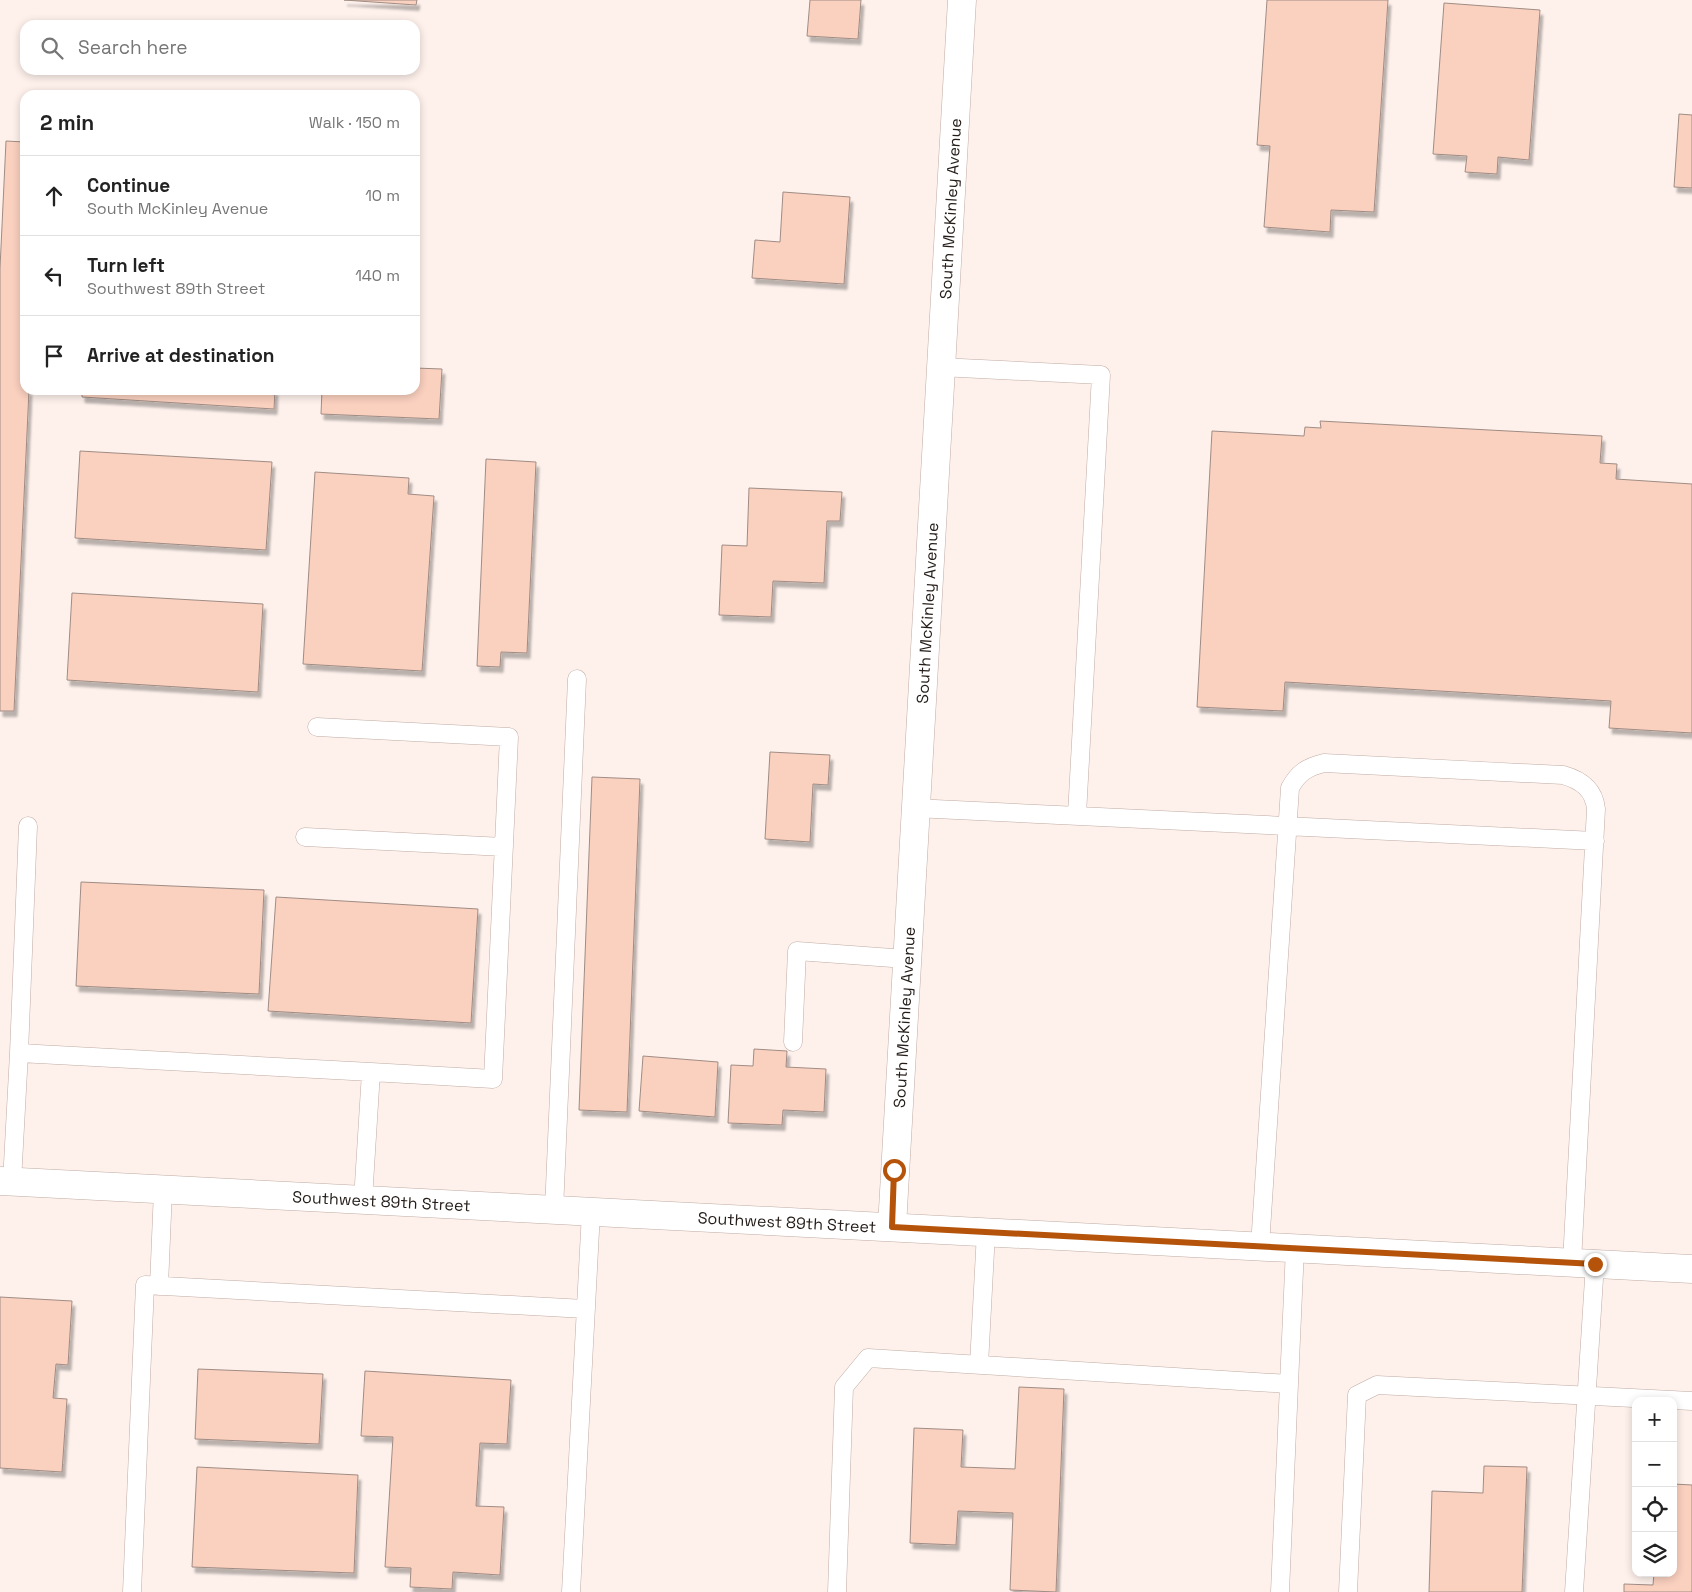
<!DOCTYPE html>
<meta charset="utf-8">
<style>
body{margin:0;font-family:"Space Grotesk",sans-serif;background:#f2f2f2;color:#222}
.controls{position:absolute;right:15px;bottom:15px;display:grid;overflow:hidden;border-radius:10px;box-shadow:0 2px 8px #0003}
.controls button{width:45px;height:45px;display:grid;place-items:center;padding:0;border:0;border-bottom:1px solid #e0e0e0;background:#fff;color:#222;font:25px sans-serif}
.stop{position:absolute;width:15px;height:15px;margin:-11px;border:4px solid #b45309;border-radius:50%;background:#fff}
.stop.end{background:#b45309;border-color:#fff;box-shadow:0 1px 5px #0008}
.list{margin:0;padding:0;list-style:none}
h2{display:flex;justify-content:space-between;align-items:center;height:65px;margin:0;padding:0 20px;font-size:21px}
h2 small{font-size:16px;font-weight:400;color:#767676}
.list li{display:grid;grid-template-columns:32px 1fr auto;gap:15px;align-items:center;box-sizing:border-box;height:80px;padding:0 20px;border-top:1px solid #e0e0e0}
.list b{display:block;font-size:19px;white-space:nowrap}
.list p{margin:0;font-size:16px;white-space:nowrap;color:#767676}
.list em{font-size:16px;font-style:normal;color:#767676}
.icon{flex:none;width:28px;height:28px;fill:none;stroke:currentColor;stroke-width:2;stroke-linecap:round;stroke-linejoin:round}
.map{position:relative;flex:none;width:1692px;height:1592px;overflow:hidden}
.search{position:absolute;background:#fff;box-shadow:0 2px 8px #0003;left:20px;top:20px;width:400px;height:55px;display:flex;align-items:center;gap:12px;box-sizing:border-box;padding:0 18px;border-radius:15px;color:#767676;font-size:19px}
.panel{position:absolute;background:#fff;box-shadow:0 2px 8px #0003;left:20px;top:90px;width:400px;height:305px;border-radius:15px}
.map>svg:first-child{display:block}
.building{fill:#fad0bf;stroke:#a08c84;filter:url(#shadow)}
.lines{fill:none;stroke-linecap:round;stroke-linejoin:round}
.lane-casing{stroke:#c0aba3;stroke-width:19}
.street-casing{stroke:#c0aba3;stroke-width:29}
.secondary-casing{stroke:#c0aba3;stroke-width:29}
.lane{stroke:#fff;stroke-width:18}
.street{stroke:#fff;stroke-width:28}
.secondary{stroke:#fff;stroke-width:28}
.route{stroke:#b45309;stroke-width:6}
.labels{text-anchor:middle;stroke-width:4;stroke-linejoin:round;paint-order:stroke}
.street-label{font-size:16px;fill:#231c18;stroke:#fff}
</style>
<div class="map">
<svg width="1692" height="1592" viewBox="0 0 1692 1592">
<defs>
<filter id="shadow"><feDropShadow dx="3" dy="5.5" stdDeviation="1" flood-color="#0004"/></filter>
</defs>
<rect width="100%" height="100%" fill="#fef1ec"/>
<path class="building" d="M344 0H417L416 5Z
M810 0H861L858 39 807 36Z
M1267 0H1388L1374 212 1331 210 1330 232 1264 227 1270 146 1257 145Z
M1444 3 1540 10 1529 160 1498 157 1497 174 1465 172 1467 156 1433 154Z
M1679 114 1692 115V188L1674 187Z
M6 141 25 142V390H29L14 711H0V268Z
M783 192 850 197 844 284 752 278 755 240 780 242Z
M415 368 442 369 439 419 321 414 322 390H415Z
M82 390H275L274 409 82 397Z
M1320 421 1602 436 1600 463 1617 464 1616 479 1692 484V733L1609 728 1611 701 1285 682 1283 711 1197 707 1212 431 1304 436 1305 427 1321 428Z
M80 451 272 462 266 550 75 538Z
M486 459 536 462 527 653 501 652 500 667 477 666Z
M315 472 409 478 408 494 434 496 422 671 303 664Z
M749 488 842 492 840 521H827L824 583 773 581 771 617 719 615 722 545 747 546Z
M72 593 263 604 258 692 67 680Z
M770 752 830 755 828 785 813 784 810 842 765 839Z
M592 777 640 779 627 1112 579 1110Z
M81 882 264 890 259 994 76 986Z
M276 897 478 909 471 1023 268 1011Z
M754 1049 787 1051 786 1067 826 1069 824 1112 783 1110 782 1125 728 1123 731 1065 753 1066Z
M643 1056 718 1062 715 1117 639 1111Z
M0 1297 72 1301 68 1365 56 1364 53 1398 67 1399 62 1472 0 1468Z
M198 1369 323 1374 319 1444 195 1439Z
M365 1371 511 1380 507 1444 480 1443 476 1506 504 1507 500 1575 453 1572 452 1589 410 1587 411 1568 385 1567 393 1437 361 1436Z
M1019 1387 1064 1389 1056 1592 1010 1590 1013 1513 958 1511 956 1545 910 1543 914 1428 963 1430 961 1467 1015 1469Z
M1484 1466 1527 1467 1522 1592H1429L1432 1491 1483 1493Z
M197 1467 358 1475 354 1573 192 1567Z
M1673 1484 1692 1485V1592H1624V1584L1653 1585 1654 1573H1673Z"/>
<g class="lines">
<defs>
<path id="lane" d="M940 367 1101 375 1077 815
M317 727 509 737 493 1079 371 1072 363 1200
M914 808 1595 841
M305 837 504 847
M793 1042 797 951 906 959
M19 1053 28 826
M12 1182 19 1053 371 1072
M554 1210 577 679
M1260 1246 1290 788C1298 773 1307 767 1324 763L1563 775C1581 780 1594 789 1596 809L1572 1262
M159 1286 163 1190
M979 1365 986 1232
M132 1592 145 1285 585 1309
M571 1592 591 1212
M837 1592 844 1387 868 1358 1289 1384 1295 1248
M1280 1592 1289 1384
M1348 1592 1357 1395 1377 1385 1692 1401
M1574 1592 1595 1263"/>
<g id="street">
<path id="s1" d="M892 1227 962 0"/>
</g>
<g id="secondary">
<path id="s2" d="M0 1181 1692 1269"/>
</g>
</defs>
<use href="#lane" class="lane-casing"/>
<use href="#street" class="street-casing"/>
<use href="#secondary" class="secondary-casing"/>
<use href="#lane" class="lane"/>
<use href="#street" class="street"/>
<use href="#secondary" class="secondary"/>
</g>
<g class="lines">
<path class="route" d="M894 1170 892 1227 1595 1264"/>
</g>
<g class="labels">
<g class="street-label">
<text dy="6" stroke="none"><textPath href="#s1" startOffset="1020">South McKinley Avenue</textPath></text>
<text dy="6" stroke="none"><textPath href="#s1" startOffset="615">South McKinley Avenue</textPath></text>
<text dy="6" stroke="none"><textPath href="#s1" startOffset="210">South McKinley Avenue</textPath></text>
<text dy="6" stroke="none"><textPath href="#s2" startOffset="382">Southwest 89th Street</textPath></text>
<text dy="6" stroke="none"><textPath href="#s2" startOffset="788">Southwest 89th Street</textPath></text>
</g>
</g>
</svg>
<div class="controls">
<button>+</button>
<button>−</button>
<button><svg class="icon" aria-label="locate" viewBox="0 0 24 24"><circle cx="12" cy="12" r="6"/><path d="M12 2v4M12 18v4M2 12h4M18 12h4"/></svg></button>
<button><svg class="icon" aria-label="layers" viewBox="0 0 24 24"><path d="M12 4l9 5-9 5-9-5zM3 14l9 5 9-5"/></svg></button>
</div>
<div class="stop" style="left:894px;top:1170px"></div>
<div class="stop end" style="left:1595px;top:1264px"></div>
<div class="search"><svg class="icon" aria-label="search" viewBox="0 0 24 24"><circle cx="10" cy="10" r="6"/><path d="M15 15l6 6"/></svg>Search here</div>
<section class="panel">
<h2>2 min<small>Walk · 150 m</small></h2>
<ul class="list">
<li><svg class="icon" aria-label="ahead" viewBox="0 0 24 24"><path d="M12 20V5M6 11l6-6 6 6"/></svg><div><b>Continue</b><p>South McKinley Avenue</p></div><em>10 m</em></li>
<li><svg class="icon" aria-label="left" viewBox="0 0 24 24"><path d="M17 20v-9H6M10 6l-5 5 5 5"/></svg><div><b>Turn left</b><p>Southwest 89th Street</p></div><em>140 m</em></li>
<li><svg class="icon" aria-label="arrive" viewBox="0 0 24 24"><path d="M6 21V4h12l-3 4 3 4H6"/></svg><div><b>Arrive at destination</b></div></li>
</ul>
</section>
</div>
